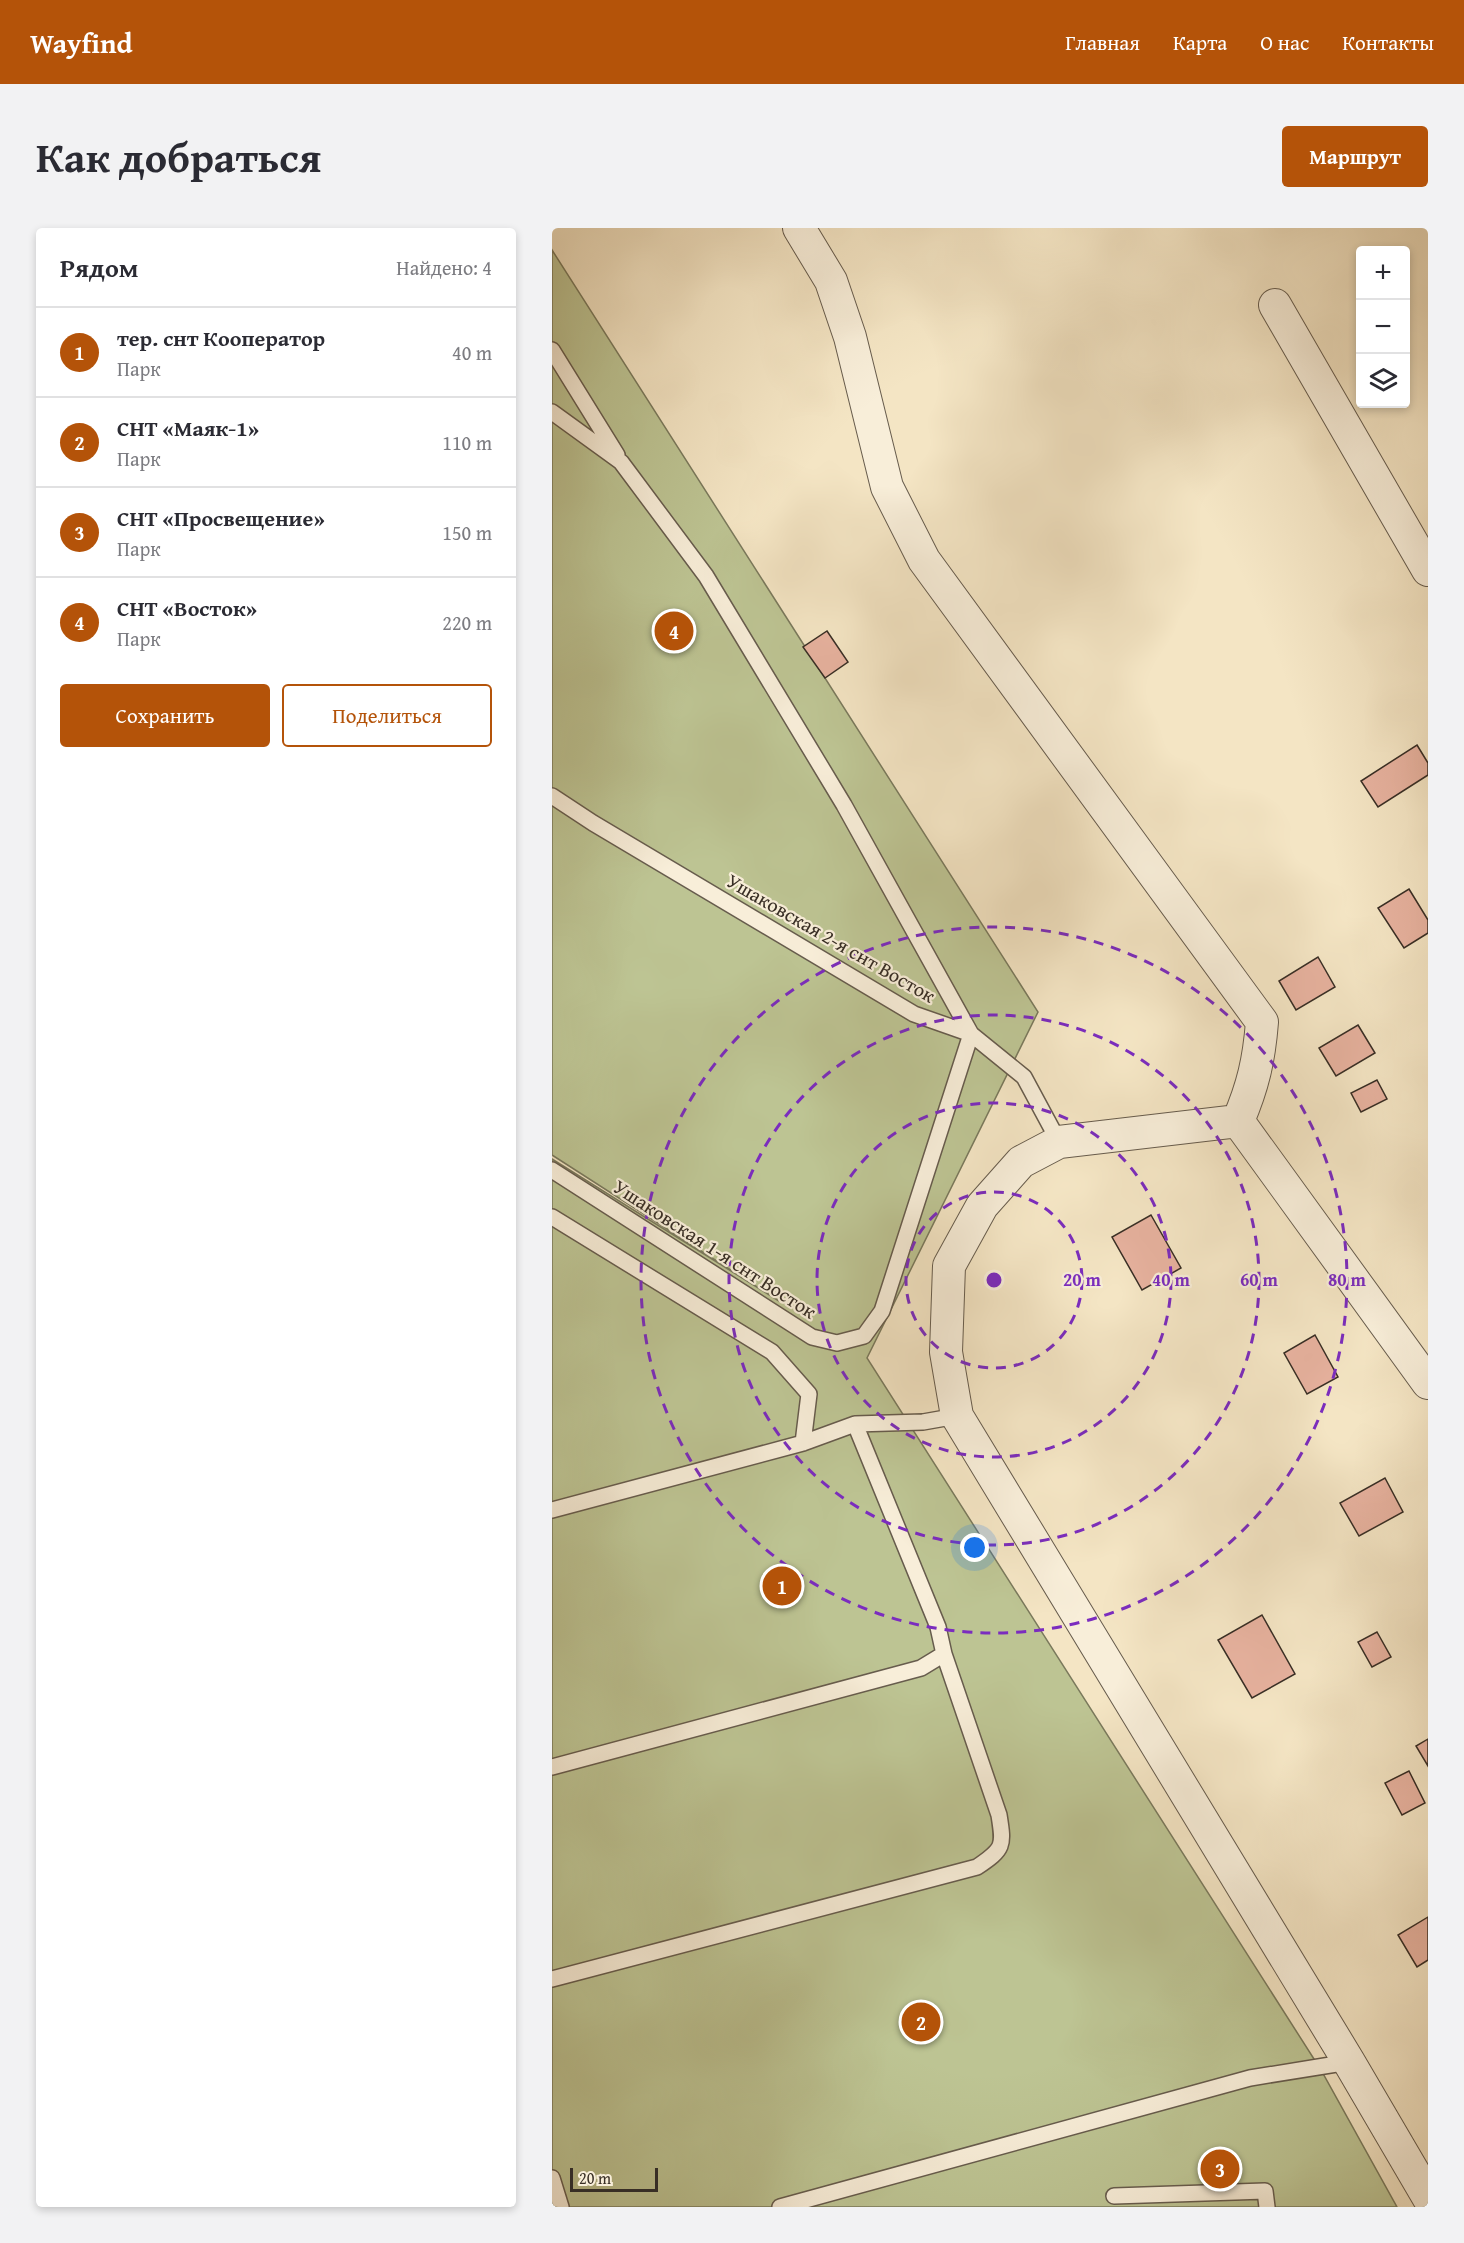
<!DOCTYPE html>
<html lang="ru">
<meta charset="utf-8">
<style>
body{margin:0;font-family:"Gentium Book Plus",serif;background:#f2f2f3;color:#2b2b33}
.controls{position:absolute;right:18px;top:18px;display:grid;overflow:hidden;border-radius:6px;box-shadow:0 3px 9px #0003}
.controls button{width:54px;height:54px;display:grid;place-items:center;padding:0;border:0;border-bottom:2px solid #e1e1e2;background:#fff;color:#2b2b33;font:30px sans-serif}
.scale{position:absolute;left:18px;bottom:15px;width:88px;box-sizing:border-box;padding-left:6px;border:3px solid #382e25;border-top:0;font-size:16px;line-height:21px;white-space:nowrap;color:#382e25;-webkit-text-stroke:4px #f8eed9;paint-order:stroke}
.you{position:absolute;left:423px;top:1320px;width:21px;height:21px;margin:-15px;border:4px solid #fff;border-radius:50%;background:#1a73e8;box-shadow:0 0 0 9px #1a73e833}
.badge{display:grid;place-items:center;width:39px;height:39px;border-radius:50%;background:#b45309;color:#fff;font-size:20px;font-weight:700}
.pin{position:absolute;translate:-50% -50%;border:3px solid #fff;box-shadow:0 2px 6px #0006}
.list{margin:0;padding:0;list-style:none}
h2{display:flex;justify-content:space-between;align-items:center;height:78px;margin:0;padding:0 24px;font-size:26px}
h2 small{font-size:20px;font-weight:400;color:#7c7c81}
.list li{display:grid;grid-template-columns:39px 1fr auto;gap:18px;align-items:center;box-sizing:border-box;height:90px;padding:0 24px;border-top:2px solid #e1e1e2}
.list b{display:block;font-size:22px;white-space:nowrap}
.list p{margin:0;font-size:20px;white-space:nowrap;color:#7c7c81}
.list em{font-size:20px;font-style:normal;color:#7c7c81}
.actions{display:flex;gap:12px;padding:18px 24px}
.actions a{flex:1;padding:14px 0;border:2px solid #b45309;border-radius:6px;text-align:center;font-size:21px;color:#b45309}
.actions .main{background:#b45309;color:#fff}
.icon{flex:none;width:33px;height:33px;fill:none;stroke:currentColor;stroke-width:2;stroke-linecap:round;stroke-linejoin:round}
.map{position:relative;flex:none;width:876px;height:1979px;overflow:hidden;border-radius:6px}
header{display:flex;align-items:center;gap:36px;box-sizing:border-box;height:84px;padding:0 30px;background:#b45309;color:#fff}
header strong{font-size:28px}
nav{display:flex;gap:33px;margin-inline-start:auto;font-size:21px}
.intro{display:flex;align-items:center;justify-content:space-between;box-sizing:border-box;height:144px;padding:0 36px}
h1{margin:0;font-size:42px}
.button{padding:15px 27px;border-radius:6px;background:#b45309;color:#fff;font-size:21px;font-weight:700}
main{display:flex;gap:36px;padding:0 36px}
aside{flex:1;background:#fff;border-radius:6px;box-shadow:0 3px 9px #0003}
.map>svg:first-child{display:block}
.green{fill:#bdc493;stroke:#7a795c;stroke-width:1.5}
.building{fill:#e7b29f;stroke:#382e25;stroke-width:1.5}
.lines{fill:none;stroke-linecap:round;stroke-linejoin:round}
.service-casing{stroke:#675c4d;stroke-width:18}
.minor-casing{stroke:#675c4d;stroke-width:34}
.service{stroke:#f8eed9;stroke-width:15}
.minor{stroke:#f8eed9;stroke-width:32}
.ring{fill:none;stroke:#7b2cbf;stroke-width:3;stroke-dasharray:10 8}
.labels{text-anchor:middle;stroke-width:4.5;stroke-linejoin:round;paint-order:stroke}
.street-label{font-size:20px;fill:#382e25;stroke:#f8eed9}
.centre{fill:#7b2cbf;stroke:#f8eed9;stroke-width:3}
.ring-label{font-size:18px;text-anchor:middle;font-weight:bold;fill:#7b2cbf;stroke:#f8eed9;stroke-width:4.5;stroke-linejoin:round;paint-order:stroke}
</style>
<header>
<strong>Wayfind</strong>
<nav><a>Главная</a><a>Карта</a><a>О нас</a><a>Контакты</a></nav>
</header>
<div class="intro"><h1>Как добраться</h1><a class="button">Маршрут</a></div>
<main>
<aside>
<h2>Рядом<small>Найдено: 4</small></h2>
<ul class="list">
<li><span class="badge">1</span><div><b>тер. снт Кооператор</b><p>Парк</p></div><em>40 m</em></li>
<li><span class="badge">2</span><div><b>СНТ «Маяк-1»</b><p>Парк</p></div><em>110 m</em></li>
<li><span class="badge">3</span><div><b>СНТ «Просвещение»</b><p>Парк</p></div><em>150 m</em></li>
<li><span class="badge">4</span><div><b>СНТ «Восток»</b><p>Парк</p></div><em>220 m</em></li>
</ul>
<div class="actions"><a class="main">Сохранить</a><a>Поделиться</a></div>
</aside>
<div class="map">
<svg width="876" height="1979" viewBox="0 0 876 1979">
<rect width="100%" height="100%" fill="#f4e5c4"/>
<filter id="stains"><feTurbulence type="fractalNoise" baseFrequency=".00333" numOctaves="4"/><feColorMatrix values="0 0 0 0 .2 0 0 0 0 .09 0 0 0 0 .02 0 0 0 .5 -.17"/></filter>
<radialGradient id="worn" r=".72"><stop offset=".6" stop-color="#630" stop-opacity="0"/><stop offset="1" stop-color="#630" stop-opacity=".3"/></radialGradient>
<path class="green" d="M0 22 486 784 315 1130 769 1842 845 1979H0V931L227 1073 0 927Z"/>
<path class="building" d="M275 403 296 434 273 450 251 419Z
M865 517 876 535V547L826 579 809 553Z
M857 661 876 692V705L852 720 826 680Z
M766 729 783 759 744 782 727 753Z
M806 797 823 825 784 848 767 820Z
M825 852 835 871 809 884 799 865Z
M599 987 629 1040 590 1062 560 1009Z
M763 1107 786 1149 755 1166 732 1125Z
M833 1250 851 1284 807 1308 788 1275Z
M710 1387 743 1446 700 1470 666 1412Z
M825 1404 839 1429 820 1439 806 1414Z
M876 1511V1538L864 1518Z
M857 1543 873 1575 850 1587 833 1555Z
M876 1689V1732L865 1739 846 1707Z"/>
<g class="lines">
<defs>
<path id="service" d="M0 122 65 227
M0 184 69 234 154 348 292 577 419 806 330 1083 312 1108 285 1115 260 1109 0 942
M0 568 41 595 362 786 419 806 472 849 507 914
M0 989 220 1124 257 1166 251 1215
M0 1282 251 1215 303 1196 371 1194 405 1188
M0 1539 369 1440 392 1426 386 1399 303 1196
M0 1751 425 1639C452 1621 452 1618 447 1587L392 1426
M0 1950 9 1979
M562 1968 713 1963 715 1979
M228 1979 698 1850 797 1834"/>
<path id="minor" d="M247 0 279 53 298 109 335 259 372 332 710 794C707 832 701 858 686 893L507 914 469 934 430 978 397 1038 394 1124 405 1188 797 1834 876 1969
M723 77 876 342
M686 893 876 1155"/>
</defs>
<use href="#service" class="service-casing"/>
<use href="#minor" class="minor-casing"/>
<use href="#service" class="service"/>
<use href="#minor" class="minor"/>
</g>
<g class="ring">
<circle cx="442" cy="1052" r="88"/>
<circle cx="442" cy="1052" r="177"/>
<circle cx="442" cy="1052" r="265"/>
<circle cx="442" cy="1052" r="353"/>
</g>
<g class="labels">
<g class="street-label">
<text transform="translate(279 710) rotate(30)" y="7">Ушаковская 2-я снт Восток</text>
<text transform="translate(163 1021) rotate(33)" y="7">Ушаковская 1-я снт Восток</text>
</g>
</g>
<circle cx="442" cy="1052" r="9" class="centre"/>
<g class="ring-label">
<text x="530" y="1058">20 m</text>
<text x="619" y="1058">40 m</text>
<text x="707" y="1058">60 m</text>
<text x="795" y="1058">80 m</text>
</g>
<rect width="100%" height="100%" filter="url(#stains)"/>
<rect width="100%" height="100%" fill="url(#worn)"/>
</svg>
<div class="controls">
<button>+</button>
<button>−</button>
<button><svg class="icon" aria-label="layers" viewBox="0 0 24 24"><path d="M12 4l9 5-9 5-9-5zM3 14l9 5 9-5"/></svg></button>
</div>
<div class="scale">20 m</div>
<div class="you"></div>
<div class="pin badge" style="left:230px;top:1358px">1</div>
<div class="pin badge" style="left:369px;top:1794px">2</div>
<div class="pin badge" style="left:668px;top:1941px">3</div>
<div class="pin badge" style="left:122px;top:403px">4</div>
</div>
</main>
